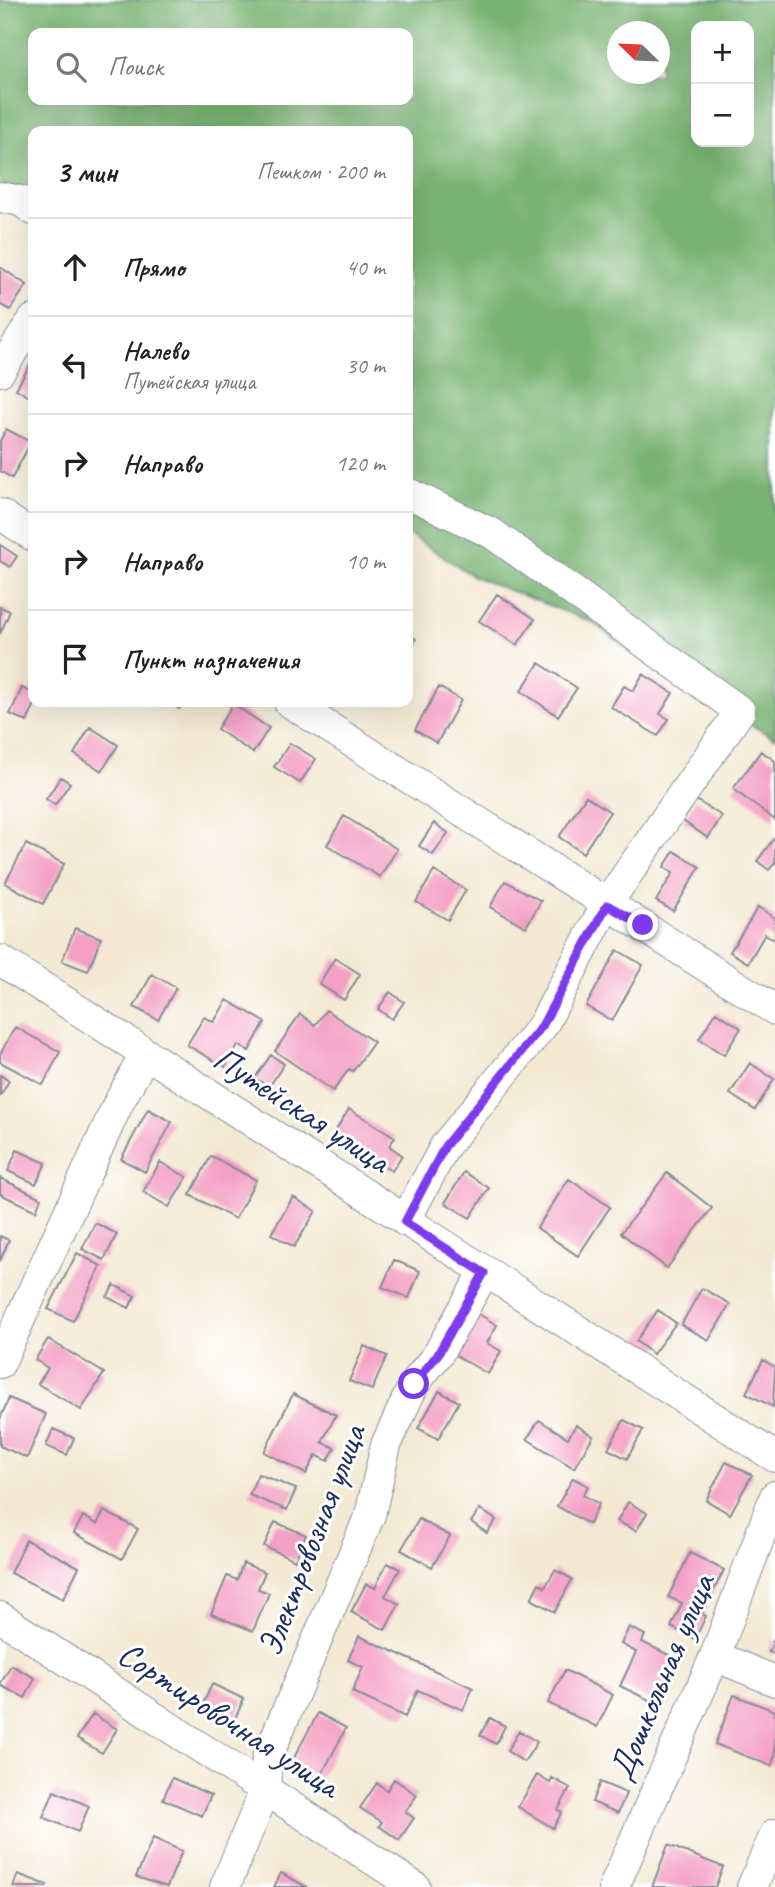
<!DOCTYPE html>
<html lang="ru">
<meta charset="utf-8">
<style>
body{margin:0;font-family:Caveat,sans-serif;background:#f6f6f6;color:#222}
.controls{position:absolute;right:21px;top:21px;display:grid;overflow:hidden;border-radius:14px;box-shadow:0 7px 28px #0002}
.controls button{width:63px;height:63px;display:grid;place-items:center;padding:0;border:0;border-bottom:2px solid #e0e0e0;background:#fff;color:#222;font:35px sans-serif}
.compass{position:absolute;left:607px;top:21px;width:63px;height:63px;border-radius:50%;background:#fff;box-shadow:0 7px 28px #0002;rotate:293deg}
.stop{position:absolute;width:21px;height:21px;margin:-16px;border:5px solid #7c3aed;border-radius:50%;background:#fff}
.stop.end{background:#7c3aed;border-color:#fff;box-shadow:0 2px 7px #0008}
.list{margin:0;padding:0;list-style:none}
h2{display:flex;justify-content:space-between;align-items:center;height:91px;margin:0;padding:0 28px;font-size:30px}
h2 small{font-size:23px;font-weight:400;color:#767676}
.list li{display:grid;grid-template-columns:46px 1fr auto;gap:21px;align-items:center;box-sizing:border-box;height:98px;padding:0 28px;border-top:2px solid #e0e0e0}
.list b{display:block;font-size:26px;white-space:nowrap}
.list p{margin:0;font-size:23px;white-space:nowrap;color:#767676}
.list em{font-size:23px;font-style:normal;color:#767676}
.icon{flex:none;width:38px;height:38px;fill:none;stroke:currentColor;stroke-width:2;stroke-linecap:round;stroke-linejoin:round}
.map{position:relative;flex:none;width:775px;height:1887px;overflow:hidden}
.search{position:absolute;background:#fff;box-shadow:0 7px 28px #0002;left:28px;top:28px;width:385px;height:77px;display:flex;align-items:center;gap:18px;box-sizing:border-box;padding:0 24px;border-radius:14px;color:#767676;font-size:26px}
.panel{position:absolute;background:#fff;box-shadow:0 7px 28px #0002;left:28px;top:126px;width:385px;height:581px;border-radius:14px}
.map>svg:first-child{display:block}
.forest{fill:#79b372;stroke:#4a7168;stroke-width:2;fill-rule:evenodd}
.building{fill:#f4a0c4}
.lines{fill:none;stroke-linecap:round;stroke-linejoin:round}
.minor-casing{stroke:#878c98;stroke-width:32}
.minor{stroke:#fff;stroke-width:30}
.route{stroke:#7c3aed;stroke-width:9}
.labels{text-anchor:middle;stroke-width:6;stroke-linejoin:round;paint-order:stroke}
.street-label{font-size:35px;fill:#1b2f5e;stroke:#fff}
</style>
<div class="map">
<svg width="775" height="1887" viewBox="0 0 775 1887">
<rect width="100%" height="100%" fill="#fff"/>
<filter id="ink" filterUnits="userSpaceOnUse"><feTurbulence type="fractalNoise" baseFrequency=".0143" numOctaves="2"/><feDisplacementMap in="SourceGraphic" scale="14" xChannelSelector="R" yChannelSelector="G"/><feConvolveMatrix kernelMatrix="1 2 1 2 8 2 1 2 1" color-interpolation-filters="sRGB"/></filter>
<filter id="wash" filterUnits="userSpaceOnUse"><feTurbulence type="fractalNoise" baseFrequency=".00686" numOctaves="4" result="noise"/><feDisplacementMap in="SourceGraphic" scale="28" xChannelSelector="R" yChannelSelector="G"/><feGaussianBlur stdDeviation="1.57" result="paint"/><feColorMatrix in="noise" values="0 0 0 0 0 0 0 0 0 0 0 0 0 0 0 0 0 1.4 0 .05"/><feComposite in="paint" operator="in"/></filter>
<g filter="url(#wash)">
<rect width="100%" height="100%" fill="#f3e9d2"/>
<path class="forest" d="M0 0H775V738L666 678 592 622 475 577 408 534V131H33V224L0 203ZM696 26H749V142H696ZM618 32H660V74H618ZM33 33H408V100H33Z"/>
<g id="blocks">
<path class="building" d="M0 267 27 285 10 310 0 304Z
M33 360V399L16 389Z
M6 429 31 442 12 478 0 471V441Z
M0 545 17 556 10 567 0 561Z
M497 594 535 619 517 645 479 621Z
M0 607 10 611 0 634Z
M408 634 416 639 408 654Z
M539 663 577 688 558 716 521 691Z
M643 674 673 693 660 714 669 719 658 736 611 707 624 686 633 691Z
M439 687 461 700 437 743 415 730Z
M22 688 33 693V702H36L27 722 10 714Z
M169 702H184L179 709Z
M233 704 269 728 253 753 217 729Z
M90 727 118 745 102 771 74 754Z
M290 743 316 759 300 783 274 767Z
M761 751 775 761V820L733 789Z
M61 777 70 783 55 805 46 799Z
M586 796 610 812 583 853 559 837Z
M696 800 722 816 708 838 683 821Z
M344 816 397 849 380 877 327 845Z
M434 823 448 833 433 855 419 846Z
M775 837V863L769 870 757 861Z
M26 844 64 864 43 904 5 883Z
M674 851 700 867 673 911 656 901 673 873 664 867Z
M434 871 466 890 448 920 416 902Z
M505 881 541 901 526 927 490 907Z
M758 907 775 918V940L765 934 748 963 730 952Z
M75 928 101 938 88 971 62 961Z
M617 950 643 965 612 1021 586 1006Z
M335 958 360 974 344 1000 319 984Z
M152 974 176 988 158 1020 134 1007Z
M390 992 404 1002 392 1019 378 1009Z
M227 1000 265 1022 249 1051 238 1045 225 1067 187 1045 204 1017 214 1022Z
M326 1010 374 1042 353 1071 349 1069 333 1091 275 1051 300 1014 315 1025Z
M716 1012 741 1028 724 1055 699 1039Z
M15 1027 60 1052 43 1085 0 1062V1054Z
M271 1055 284 1064 269 1087 255 1078Z
M750 1063 774 1079 755 1110 730 1094Z
M0 1075 9 1081 0 1096Z
M148 1109 172 1122 145 1172 121 1159Z
M349 1109 395 1137 389 1146 402 1155 392 1171 333 1135Z
M17 1150 46 1163 36 1184 8 1171Z
M211 1156 256 1180 235 1219 190 1195Z
M160 1162 187 1177 169 1207 143 1192Z
M464 1172 489 1188 470 1218 445 1203Z
M667 1173 712 1208 667 1268 621 1233Z
M0 1178 41 1198 36 1211 0 1194Z
M569 1179 610 1207 578 1256 537 1228Z
M293 1197 316 1211 294 1247 271 1234Z
M95 1223 117 1234 104 1260 82 1249Z
M0 1236 9 1240 0 1261Z
M77 1253 101 1266 73 1321 48 1309Z
M394 1260 420 1271 409 1298 382 1287Z
M114 1285 135 1296 129 1308 107 1297Z
M702 1288 730 1304 709 1340 681 1325Z
M658 1310 676 1323 653 1354 636 1341Z
M477 1313 497 1325 487 1343 501 1351 488 1374 453 1354Z
M48 1339 104 1373 81 1410 38 1384 48 1368 35 1360Z
M364 1346 387 1356 372 1390 349 1381Z
M763 1360 775 1367 773 1407 746 1393Z
M439 1391 459 1402 438 1439 418 1428Z
M293 1394 336 1415 322 1442 335 1448 328 1461 316 1455 306 1474 264 1452Z
M9 1398 46 1414 27 1458 0 1446V1419Z
M539 1420 568 1438 576 1425 593 1436 574 1468 527 1439Z
M624 1420 643 1430 627 1459 608 1449Z
M53 1429 74 1438 67 1455 46 1446Z
M726 1462 752 1475 730 1514 706 1500Z
M258 1474 296 1489 287 1510 249 1495Z
M573 1478 588 1486 583 1495 599 1504 589 1524 557 1506Z
M628 1502 647 1513 636 1531 617 1521Z
M480 1509 496 1520 487 1533 471 1522Z
M104 1511 138 1529 122 1559 74 1533 83 1516 97 1524Z
M419 1519 450 1536 432 1567 401 1550Z
M275 1522 306 1535 295 1560 264 1546Z
M26 1540 79 1567 63 1599 10 1573Z
M690 1553 724 1570 702 1614 706 1616 695 1639 671 1627 682 1603 668 1597Z
M243 1563 265 1572 258 1589 269 1593 253 1631 211 1614 227 1576 237 1580Z
M387 1563 400 1569 385 1596 399 1604 385 1630 351 1612 366 1584 375 1588Z
M555 1570 572 1579 555 1612 531 1599 539 1583 545 1587Z
M629 1627 645 1635 642 1642 675 1658 653 1702 620 1686 636 1652 621 1644Z
M359 1636 473 1688 463 1710 418 1690 405 1717 352 1692 363 1667 348 1660Z
M775 1636V1654L769 1652Z
M11 1665 35 1678 25 1698 0 1685Z
M565 1670 613 1695 597 1727 548 1703Z
M212 1684 244 1699 232 1725 200 1711Z
M734 1695 775 1711V1756L771 1766 715 1744Z
M318 1713 346 1728 320 1778 291 1763Z
M93 1714 117 1729 102 1753 77 1738Z
M490 1718 505 1726 496 1744 480 1735Z
M519 1731 537 1742 524 1762 507 1751Z
M537 1775 550 1783 552 1778 570 1788 558 1810 562 1812 553 1828 518 1807Z
M172 1778 211 1795 202 1816 163 1799Z
M394 1779 417 1795 405 1812 414 1818 399 1840 379 1826 382 1822 360 1808 377 1783 387 1790Z
M600 1782 626 1793 618 1813 592 1802Z
M54 1791 89 1806 78 1832 43 1817Z
M153 1838 182 1851 167 1887 136 1877Z
M668 1845 723 1867 715 1887H652Z
M281 1873 307 1887H274Z
M18 1874 47 1885 46 1887H13Z"/>
</g>
</g>
<g filter="url(#ink)">
<use href="#blocks" fill-opacity="0" stroke="#878c98" stroke-width="2"/>
<g class="lines">
<defs>
<path id="minor" d="M0 197 21 201 33 210
M0 371 33 320
M0 514 33 536
M289 702 775 1010
M0 960 775 1457
M405 1221 445 1146 543 1025 606 905 740 711 493 534 408 493
M0 1363 117 1106 145 1054
M0 1617 415 1887
M715 1656 775 1681
M225 1887 265 1790 267 1758 370 1515 386 1445 414 1384 438 1354 484 1273
M614 1887 715 1656 775 1496
M752 1887 775 1834"/>
</defs>
<use href="#minor" class="minor-casing"/>
<use href="#minor" class="minor"/>
</g>
</g>
<g class="lines" filter="url(#ink)">
<path class="route" d="M414 1384 438 1354 484 1273 405 1222 445 1146 542 1026 607 905 643 925"/>
</g>
<g class="labels">
<g class="street-label">
<text transform="translate(302 1109) rotate(33)" y="12">Путейская улица</text>
<text transform="translate(311 1540) rotate(-69)" y="12">Электровозная улица</text>
<text transform="translate(661 1677) rotate(-67)" y="12">Дошкольная улица</text>
<text transform="translate(229 1719) rotate(33)" y="12">Сортировочная улица</text>
</g>
</g>
</svg>
<div class="controls">
<button>+</button>
<button>−</button>
</div>
<svg class="compass" viewBox="-18 -18 36 36"><path d="M0-13l5 13h-10z" fill="#e53935"/><path d="M0 13l5-13h-10z" fill="#767676"/></svg>
<div class="stop" style="left:414px;top:1384px"></div>
<div class="stop end" style="left:643px;top:925px"></div>
<div class="search"><svg class="icon" aria-label="search" viewBox="0 0 24 24"><circle cx="10" cy="10" r="6"/><path d="M15 15l6 6"/></svg>Поиск</div>
<section class="panel">
<h2>3 мин<small>Пешком · 200 m</small></h2>
<ul class="list">
<li><svg class="icon" aria-label="ahead" viewBox="0 0 24 24"><path d="M12 20V5M6 11l6-6 6 6"/></svg><div><b>Прямо</b></div><em>40 m</em></li>
<li><svg class="icon" aria-label="left" viewBox="0 0 24 24"><path d="M17 20v-9H6M10 6l-5 5 5 5"/></svg><div><b>Налево</b><p>Путейская улица</p></div><em>30 m</em></li>
<li><svg class="icon" aria-label="right" viewBox="0 0 24 24"><path d="M7 20v-9h11M14 6l5 5-5 5"/></svg><div><b>Направо</b></div><em>120 m</em></li>
<li><svg class="icon" aria-label="right" viewBox="0 0 24 24"><path d="M7 20v-9h11M14 6l5 5-5 5"/></svg><div><b>Направо</b></div><em>10 m</em></li>
<li><svg class="icon" aria-label="arrive" viewBox="0 0 24 24"><path d="M6 21V4h12l-3 4 3 4H6"/></svg><div><b>Пункт назначения</b></div></li>
</ul>
</section>
</div>
